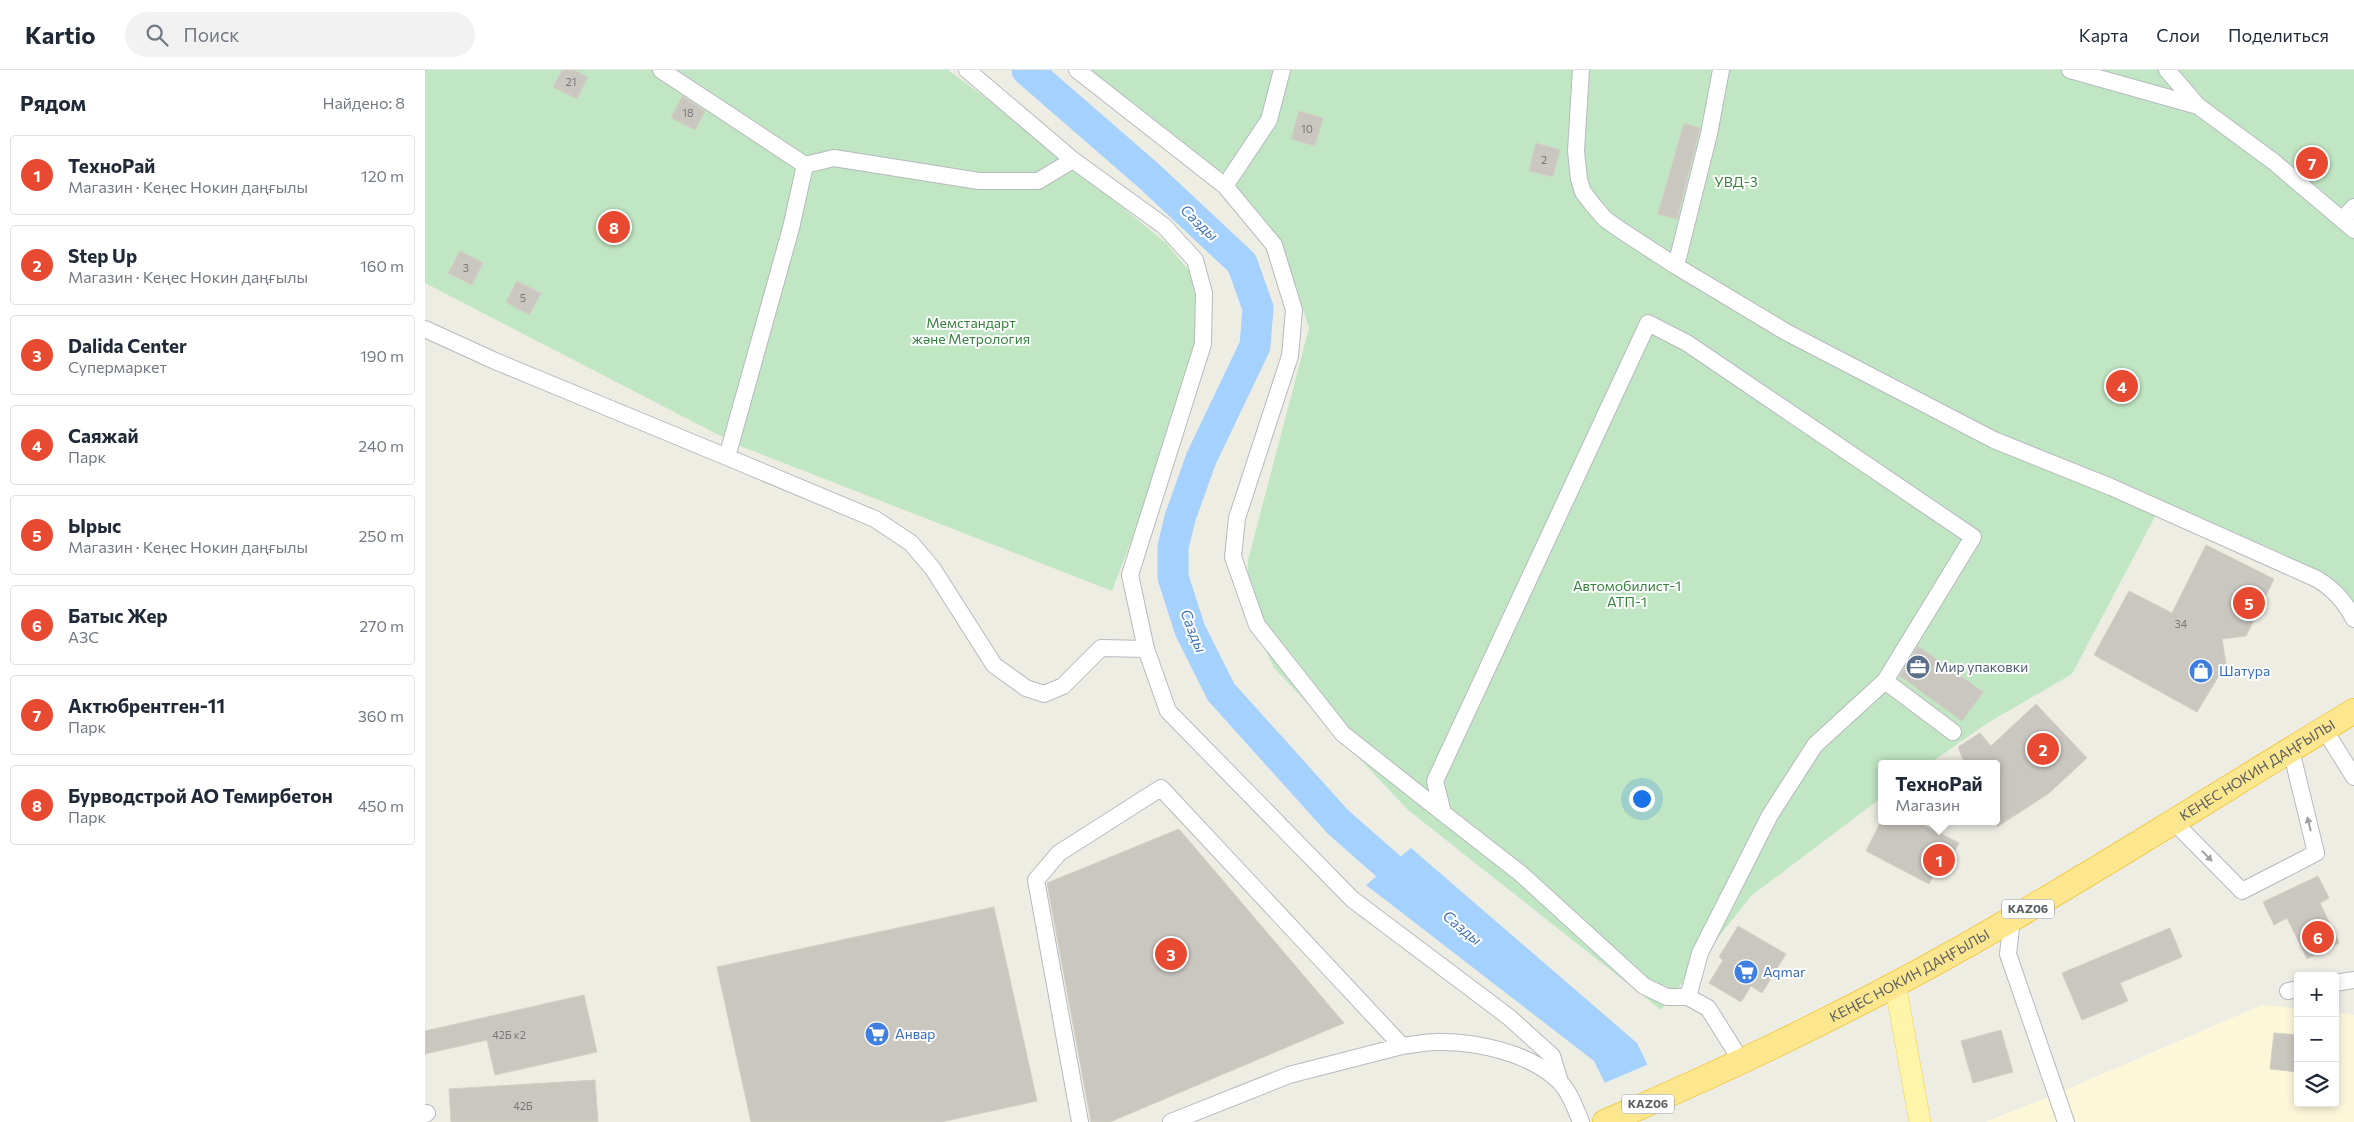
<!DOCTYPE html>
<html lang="ru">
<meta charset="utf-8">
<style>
body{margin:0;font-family:Commissioner,sans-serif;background:#f2f2f3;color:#1f2937}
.controls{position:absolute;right:15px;bottom:15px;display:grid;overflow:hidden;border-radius:5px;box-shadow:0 2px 8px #0003}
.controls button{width:45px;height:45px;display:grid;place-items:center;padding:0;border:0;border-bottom:1px solid #e0e1e3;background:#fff;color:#1f2937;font:25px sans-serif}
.you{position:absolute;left:1216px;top:728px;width:18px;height:18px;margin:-12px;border:4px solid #fff;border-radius:50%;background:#1a73e8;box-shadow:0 0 0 8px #1a73e833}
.badge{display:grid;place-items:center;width:32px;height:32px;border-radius:50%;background:#e74a31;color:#fff;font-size:16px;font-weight:700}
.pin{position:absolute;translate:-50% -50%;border:2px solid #fff;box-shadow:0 1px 5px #0006}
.popup{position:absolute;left:1453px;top:690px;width:122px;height:65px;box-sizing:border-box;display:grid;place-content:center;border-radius:5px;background:#fff;filter:drop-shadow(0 1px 4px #0005);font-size:16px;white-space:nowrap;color:#747a83}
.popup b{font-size:19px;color:#1f2937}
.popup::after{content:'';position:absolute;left:50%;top:100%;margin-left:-10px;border:10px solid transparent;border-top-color:#fff}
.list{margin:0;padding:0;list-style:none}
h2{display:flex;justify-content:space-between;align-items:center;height:65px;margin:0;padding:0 20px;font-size:21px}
h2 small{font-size:16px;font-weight:400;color:#747a83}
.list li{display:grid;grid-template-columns:32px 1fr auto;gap:15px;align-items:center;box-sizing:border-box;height:80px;margin:0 10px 10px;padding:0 10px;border:1px solid #e0e1e3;border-radius:5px}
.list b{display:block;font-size:19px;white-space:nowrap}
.list p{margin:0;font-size:16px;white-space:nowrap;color:#747a83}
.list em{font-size:16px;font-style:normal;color:#747a83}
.icon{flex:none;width:28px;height:28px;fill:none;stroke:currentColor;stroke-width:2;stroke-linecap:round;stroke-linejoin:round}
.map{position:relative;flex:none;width:1929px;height:1052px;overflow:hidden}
header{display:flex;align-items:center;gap:30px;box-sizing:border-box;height:70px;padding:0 25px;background:#fff;border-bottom:1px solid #e0e1e3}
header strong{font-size:24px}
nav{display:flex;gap:28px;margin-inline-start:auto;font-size:18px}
.search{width:350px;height:45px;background:#f2f2f3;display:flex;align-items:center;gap:12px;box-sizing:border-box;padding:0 18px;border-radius:28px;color:#747a83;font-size:19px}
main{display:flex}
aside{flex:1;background:#fff}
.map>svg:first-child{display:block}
.commercial{fill:#fdf7da}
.green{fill:#c1e6c3}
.water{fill:#a4d1fe}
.pier{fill:#eeede4}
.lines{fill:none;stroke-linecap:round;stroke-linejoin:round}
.river{stroke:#a4d1fe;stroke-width:31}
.building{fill:#cac7c1;stroke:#d3cfc2}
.minor-casing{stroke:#b6b9be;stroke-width:18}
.major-casing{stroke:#f0cf5b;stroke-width:22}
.highway-casing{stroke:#efb403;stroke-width:26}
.minor{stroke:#fff;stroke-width:16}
.major{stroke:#fef5a9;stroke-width:21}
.highway{stroke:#fce68e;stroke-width:25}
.oneway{fill:#9d9fa2}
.labels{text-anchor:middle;stroke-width:4;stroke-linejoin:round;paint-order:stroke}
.number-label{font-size:11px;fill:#78797b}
.shield{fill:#fff;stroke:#8d8f92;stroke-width:1}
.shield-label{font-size:12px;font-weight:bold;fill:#5c5f64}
.park-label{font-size:14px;fill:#35823e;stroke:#fff}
.service-label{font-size:14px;fill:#4e5e75;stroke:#fff;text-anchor:start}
.shop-label{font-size:14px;fill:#366cbe;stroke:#fff;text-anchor:start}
.street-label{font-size:14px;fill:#5c5f64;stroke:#fff}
.water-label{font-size:15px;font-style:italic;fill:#4376b9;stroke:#fff}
</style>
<header>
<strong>Kartio</strong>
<div class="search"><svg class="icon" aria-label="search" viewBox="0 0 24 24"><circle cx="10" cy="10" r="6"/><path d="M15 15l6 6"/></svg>Поиск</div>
<nav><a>Карта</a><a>Слои</a><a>Поделиться</a></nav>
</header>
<main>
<aside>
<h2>Рядом<small>Найдено: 8</small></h2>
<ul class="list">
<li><span class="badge">1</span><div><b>ТехноРай</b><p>Магазин · Кеңес Нокин даңғылы</p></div><em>120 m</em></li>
<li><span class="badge">2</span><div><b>Step Up</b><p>Магазин · Кеңес Нокин даңғылы</p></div><em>160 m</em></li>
<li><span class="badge">3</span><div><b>Dalida Center</b><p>Супермаркет</p></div><em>190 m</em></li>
<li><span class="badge">4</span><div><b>Саяжай</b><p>Парк</p></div><em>240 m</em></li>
<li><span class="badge">5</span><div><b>Ырыс</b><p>Магазин · Кеңес Нокин даңғылы</p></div><em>250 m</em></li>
<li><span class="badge">6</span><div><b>Батыс Жер</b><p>АЗС</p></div><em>270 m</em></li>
<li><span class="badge">7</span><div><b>Актюбрентген-11</b><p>Парк</p></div><em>360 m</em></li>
<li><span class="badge">8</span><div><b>Бурводстрой АО Темирбетон</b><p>Парк</p></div><em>450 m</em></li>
</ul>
</aside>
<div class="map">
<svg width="1929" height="1052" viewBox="0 0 1929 1052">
<rect width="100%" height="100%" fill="#eeede4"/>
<path class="commercial" d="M1837 935 1873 938V1033H1910V942L1929 945V1052H1560L1631 1024Z"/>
<path class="green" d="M0 0H523L596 54 741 173 776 215 773 296 687 521 315 376 0 213Z
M649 0H1929V557L1892 509 1734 439 1647 604 1561 654 1504 694H1456V728L1326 826 1236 940 983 740 849 598 821 537 823 490 884 258 864 196 828 141Z"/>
<path class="water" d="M986 778 1212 973 1250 1052H1199L1169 991 941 815Z"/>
<path class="pier" d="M1224 994 1253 1052H1196L1177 1014Z"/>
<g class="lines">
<path class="river" d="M602 0 724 106 817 193 833 238 830 276 776 389 755 448 748 477V507L765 560 796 622 913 752 995 824"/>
</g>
<path class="building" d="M137 0H149L163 7 152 29 128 17Z
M257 26 280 41 270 60 246 48Z
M874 41 898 48 890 76 866 69Z
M1259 53 1275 58 1252 149 1233 144Z
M1111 73 1135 80 1128 107 1104 101Z
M35 181 58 193 47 215 23 203Z
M92 211 116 223 104 245 81 232Z
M1781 475 1849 509 1821 566 1797 569 1801 594 1772 642 1669 585 1704 521 1747 543Z
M1493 576 1558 622 1537 651 1475 606Z
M1611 634 1662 688 1623 724 1572 757V694H1540L1533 677 1555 663 1566 676Z
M1456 751H1491L1534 773 1519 802 1512 799 1504 814 1441 781Z
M754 759 919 953 685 1052H666L622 813Z
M1893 806 1904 828 1895 833 1914 873 1882 889 1862 848 1849 855 1838 832Z
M569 837 612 1031 516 1052H326L292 897Z
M1313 856 1361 884 1337 923 1326 916 1316 932 1284 913 1298 890 1294 887Z
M1745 858 1757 887 1695 913 1703 931 1657 950 1637 903Z
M159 925 172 982 70 1005 62 970 0 984V961Z
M1576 960 1588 1002 1548 1013 1536 971Z
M1849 963 1873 965V1002L1845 999Z
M170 1010 173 1052H26L24 1019Z"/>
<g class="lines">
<defs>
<path id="minor" d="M542 0 648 90
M652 0 800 116 849 175 869 240 865 286 812 448 808 487 832 555 918 664 1018 743
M1156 0 1151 81 1154 109 1158 122 1168 135 1180 149 1197 161 1251 196 1361 262 1569 370 1686 417 1892 509C1910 520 1919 531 1929 549
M1645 0 1773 36
M1742 0 1773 36 1849 92 1929 160
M380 95 409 88 554 111H613L648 90 739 156 770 190 779 223 778 274 705 505 721 579 743 641 927 829 1085 948 1127 986 1135 1012
M800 116 844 50 857 0
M1917 150 1929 137
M1251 196 1284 64 1296 0
M0 259 70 291 302 387 366 158 380 95 236 0
M302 387 450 449 486 473 508 499 569 595 601 618 619 624 638 616 676 578 721 579
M1460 611 1528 662
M1899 659 1929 707
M1748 751 1817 821 1891 783 1866 680
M1587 849 1583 884 1641 1052
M1910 913 1929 910
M1863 921 1873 919
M1263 927 1275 883 1345 745 1390 675 1460 611 1548 467 1262 273 1223 253 1010 711 1018 743 1095 803 1219 916 1242 927H1263L1283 938 1317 992
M977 976C988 975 1000 972 1011 972 1051 971 1105 983 1134 1011 1145 1022 1150 1038 1156 1052
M0 1044 2 1043
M655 1052 611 810 634 783 736 718 977 976 864 1005 746 1052"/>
<path id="major" d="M1470 913 1495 1052"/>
<g id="highway">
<path id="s1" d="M1180 1052C1319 993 1457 926 1587 849 1702 782 1815 710 1929 641"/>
</g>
</defs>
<use href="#minor" class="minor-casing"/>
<use href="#major" class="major-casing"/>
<use href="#highway" class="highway-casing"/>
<use href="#minor" class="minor"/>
<use href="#major" class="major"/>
<use href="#highway" class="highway"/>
</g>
<defs><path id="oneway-solid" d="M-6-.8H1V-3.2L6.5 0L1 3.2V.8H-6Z" transform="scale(1.25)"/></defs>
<g class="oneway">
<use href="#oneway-solid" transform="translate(1884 754) rotate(-104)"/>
<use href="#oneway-solid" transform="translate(1782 786) rotate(46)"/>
</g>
<defs>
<symbol id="office-disc" viewBox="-11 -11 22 22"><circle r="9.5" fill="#5c6f8a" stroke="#fff"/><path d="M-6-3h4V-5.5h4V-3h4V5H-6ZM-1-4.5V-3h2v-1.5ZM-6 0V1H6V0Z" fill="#fff"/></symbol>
<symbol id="shop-disc" viewBox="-11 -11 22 22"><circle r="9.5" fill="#3f7fe0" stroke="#fff"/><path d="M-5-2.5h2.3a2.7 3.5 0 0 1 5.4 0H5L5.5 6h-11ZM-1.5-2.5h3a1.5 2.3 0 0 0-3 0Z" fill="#fff"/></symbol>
<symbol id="supermarket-disc" viewBox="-11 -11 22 22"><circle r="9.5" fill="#3f7fe0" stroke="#fff"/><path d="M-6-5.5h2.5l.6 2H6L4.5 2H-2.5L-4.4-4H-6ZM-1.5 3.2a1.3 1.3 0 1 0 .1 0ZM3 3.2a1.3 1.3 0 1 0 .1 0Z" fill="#fff"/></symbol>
</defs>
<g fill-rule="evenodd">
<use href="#office-disc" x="1479" y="583" width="28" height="28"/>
<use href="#shop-disc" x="1762" y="587" width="28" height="28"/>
<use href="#supermarket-disc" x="1307" y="888" width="28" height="28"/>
<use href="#supermarket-disc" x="438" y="950" width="28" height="28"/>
</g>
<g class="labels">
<g class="number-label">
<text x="146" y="16">21</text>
<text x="263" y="47">18</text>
<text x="882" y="63">10</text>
<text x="1119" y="94">2</text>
<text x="41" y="202">3</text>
<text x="98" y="232">5</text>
<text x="1756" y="558">34</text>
<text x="84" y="969">42Б к2</text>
<text x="98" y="1040">42Б</text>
</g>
<g class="shield">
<rect x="1577" y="829.5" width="52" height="19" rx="4"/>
<rect x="1197" y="1024.5" width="52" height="19" rx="4"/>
</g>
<g class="shield-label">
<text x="1603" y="843">KАZ06</text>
<text x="1223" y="1038">KАZ06</text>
</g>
<g class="park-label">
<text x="1311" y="117">УВД-3</text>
<text x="546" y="258">Мемстандарт<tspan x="546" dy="16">және Метрология</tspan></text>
<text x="1202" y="521">Автомобилист-1<tspan x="1202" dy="16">АТП-1</tspan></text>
</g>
<g class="service-label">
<text x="1510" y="602">Мир упаковки</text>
</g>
<g class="shop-label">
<text x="1794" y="606">Шатура</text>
<text x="1338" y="907">Aqmar</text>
<text x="470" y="969">Анвар</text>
</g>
<g class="street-label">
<text dy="5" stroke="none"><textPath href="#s1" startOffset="742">КЕҢЕС НОКИН ДАҢҒЫЛЫ</textPath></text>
<text dy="5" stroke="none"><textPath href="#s1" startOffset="338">КЕҢЕС НОКИН ДАҢҒЫЛЫ</textPath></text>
</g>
<g class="water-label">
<text transform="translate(774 153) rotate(43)" y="5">Сазды</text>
<text transform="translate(768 561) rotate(68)" y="5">Сазды</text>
<text transform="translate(1037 858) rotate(39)" y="5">Сазды</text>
</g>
</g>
</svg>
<div class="controls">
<button>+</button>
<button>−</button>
<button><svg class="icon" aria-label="layers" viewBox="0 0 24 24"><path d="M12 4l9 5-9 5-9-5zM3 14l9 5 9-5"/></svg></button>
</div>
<div class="you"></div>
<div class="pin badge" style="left:1514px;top:790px">1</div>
<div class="popup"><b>ТехноРай</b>Магазин</div>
<div class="pin badge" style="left:1618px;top:679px">2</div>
<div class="pin badge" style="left:746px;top:884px">3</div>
<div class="pin badge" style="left:1697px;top:316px">4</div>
<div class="pin badge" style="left:1824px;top:533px">5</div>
<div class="pin badge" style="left:1893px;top:867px">6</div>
<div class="pin badge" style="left:1887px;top:93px">7</div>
<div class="pin badge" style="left:189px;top:157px">8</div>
</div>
</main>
